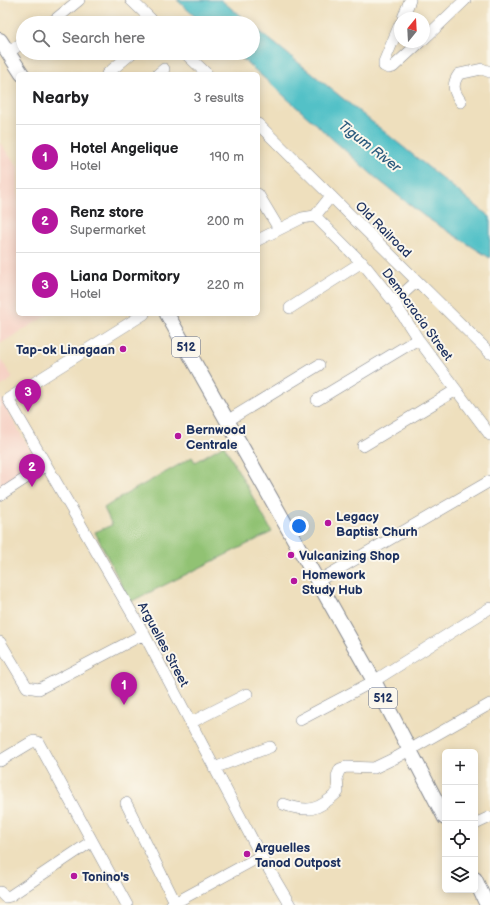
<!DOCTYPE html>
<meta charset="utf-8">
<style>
body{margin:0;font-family:"Balsamiq Sans",sans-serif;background:#f6f6f6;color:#202124}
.controls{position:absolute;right:12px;bottom:12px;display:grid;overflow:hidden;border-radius:6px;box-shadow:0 2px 10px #0003}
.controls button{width:36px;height:36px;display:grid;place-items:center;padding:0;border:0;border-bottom:1px solid #e0e0e0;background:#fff;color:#202124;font:20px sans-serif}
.compass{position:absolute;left:394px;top:12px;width:36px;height:36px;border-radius:50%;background:#fff;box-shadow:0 2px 10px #0003;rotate:18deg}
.you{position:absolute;left:299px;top:526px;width:14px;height:14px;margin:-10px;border:3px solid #fff;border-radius:50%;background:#1a73e8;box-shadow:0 0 0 6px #1a73e833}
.badge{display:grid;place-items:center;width:26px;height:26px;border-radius:50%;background:#b5179e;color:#fff;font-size:13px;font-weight:700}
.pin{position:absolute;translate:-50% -33px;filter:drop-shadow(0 1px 2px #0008)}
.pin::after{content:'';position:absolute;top:21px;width:14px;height:12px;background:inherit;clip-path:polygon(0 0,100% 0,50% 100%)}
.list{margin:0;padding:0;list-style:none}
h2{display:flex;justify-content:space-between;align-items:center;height:52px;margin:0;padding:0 16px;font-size:17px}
h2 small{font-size:13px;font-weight:400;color:#757577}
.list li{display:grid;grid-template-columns:26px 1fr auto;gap:12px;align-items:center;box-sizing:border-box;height:64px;padding:0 16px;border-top:1px solid #e0e0e0}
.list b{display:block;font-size:15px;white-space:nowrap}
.list p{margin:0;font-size:13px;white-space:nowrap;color:#757577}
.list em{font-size:13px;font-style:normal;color:#757577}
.icon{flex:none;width:22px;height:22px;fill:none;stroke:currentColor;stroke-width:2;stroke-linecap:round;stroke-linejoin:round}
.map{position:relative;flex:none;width:490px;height:905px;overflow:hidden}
.search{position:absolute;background:#fff;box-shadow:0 2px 10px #0003;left:16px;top:16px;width:244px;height:44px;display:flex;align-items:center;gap:10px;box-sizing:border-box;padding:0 14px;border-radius:22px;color:#757577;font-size:15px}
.panel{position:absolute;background:#fff;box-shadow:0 2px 10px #0003;left:16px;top:72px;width:244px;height:244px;border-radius:6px}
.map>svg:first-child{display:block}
.built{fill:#f6d1c5}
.green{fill:#91c273;stroke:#567868}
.water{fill:#53c1c7;stroke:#377892}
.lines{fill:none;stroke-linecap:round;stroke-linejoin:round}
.minor-casing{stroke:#84878e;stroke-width:12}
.major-casing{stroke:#84878e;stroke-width:16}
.minor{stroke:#fff;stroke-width:11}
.major{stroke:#fff;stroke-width:14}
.poi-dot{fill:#b5179e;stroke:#fbf7ec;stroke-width:1.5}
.labels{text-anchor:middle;stroke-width:4;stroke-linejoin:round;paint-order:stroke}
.shield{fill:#fbf7ec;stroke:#5e6b89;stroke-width:1}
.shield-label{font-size:12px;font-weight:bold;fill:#1b2f5e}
.street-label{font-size:13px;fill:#1b2f5e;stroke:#fbf7ec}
.poi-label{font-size:13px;font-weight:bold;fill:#1b2f5e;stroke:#fbf7ec;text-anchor:start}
.water-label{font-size:14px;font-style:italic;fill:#2c5b7e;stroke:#fbf7ec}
</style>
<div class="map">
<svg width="490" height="905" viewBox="0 0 490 905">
<rect width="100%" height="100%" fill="#fbf7ec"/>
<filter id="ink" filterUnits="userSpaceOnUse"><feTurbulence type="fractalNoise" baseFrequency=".025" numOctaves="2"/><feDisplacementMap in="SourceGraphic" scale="8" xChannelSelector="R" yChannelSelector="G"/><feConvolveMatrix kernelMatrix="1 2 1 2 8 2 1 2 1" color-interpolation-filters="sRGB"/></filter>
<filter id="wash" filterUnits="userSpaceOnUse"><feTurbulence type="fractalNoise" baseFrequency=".012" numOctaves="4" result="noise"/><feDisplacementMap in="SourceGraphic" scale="16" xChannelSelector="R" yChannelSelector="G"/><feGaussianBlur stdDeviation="0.9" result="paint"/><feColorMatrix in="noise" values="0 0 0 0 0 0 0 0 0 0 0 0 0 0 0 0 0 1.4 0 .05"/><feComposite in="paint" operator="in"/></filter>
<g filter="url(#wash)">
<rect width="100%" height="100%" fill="#eedfbd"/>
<path class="built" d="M0 143 18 167V314H49L0 344Z
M0 358 13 378 0 387Z
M0 397 38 464 0 488Z"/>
<path class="green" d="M224 445 272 532 130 602 95 532 112 525 104 508C132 489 163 475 192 457L195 462Z"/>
<path class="water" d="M177 0H221L249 23H202Z
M253 26 490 217V258L424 216 376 178 236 53H253Z"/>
</g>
<g filter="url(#ink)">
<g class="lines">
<defs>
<path id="minor" d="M131 0 155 23
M403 18 410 0
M51 23 79 0
M400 24 384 62V66L388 68 393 67 420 42
M424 39 465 0
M8 53 23 42
M185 53 207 74
M107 74 132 53
M158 74 164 69
M461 102C454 92 451 85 459 74L482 69 490 72
M258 124 490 353
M258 194 279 229
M315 216 366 267 394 302 418 339 490 435
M315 216 331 196
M258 240 302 218 315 216
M394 302 417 281
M290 308 362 262
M144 314 8 399 144 634 261 856 290 905
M317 400 418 339
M227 421 319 365
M363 446 456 390
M0 495 46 465
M318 581 490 481
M0 642 27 687 39 689 144 634
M300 720 374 681 490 608
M190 723 247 694
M0 761 30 743 34 741 38 742 127 905
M214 768 270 747
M126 803 175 902
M283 804C308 813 318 811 338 792L337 776 340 769 346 767 374 768 397 757 490 704
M475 824 490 817
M0 892 5 897 10 896 92 841
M171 905 261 856"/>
<path id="major" d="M0 40 22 74
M167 314 374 681 445 818
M475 879 487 905"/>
</defs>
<use href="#minor" class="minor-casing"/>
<use href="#major" class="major-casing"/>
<use href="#minor" class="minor"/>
<use href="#major" class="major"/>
</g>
</g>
<g class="poi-dot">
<circle cx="123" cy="349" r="4"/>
<circle cx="178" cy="436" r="4"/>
<circle cx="328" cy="523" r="4"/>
<circle cx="291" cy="555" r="4"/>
<circle cx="294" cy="581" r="4"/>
<circle cx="247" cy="854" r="4"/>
<circle cx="74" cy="876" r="4"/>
</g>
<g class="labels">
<g class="shield">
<rect x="172" y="337" width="28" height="20" rx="3"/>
<rect x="369" y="688" width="28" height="20" rx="3"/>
</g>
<g class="shield-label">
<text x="186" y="351">512</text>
<text x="383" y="702">512</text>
</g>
<g class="street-label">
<text transform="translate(384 229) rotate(45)" y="5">Old Railroad</text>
<text transform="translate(418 314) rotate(54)" y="5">Democracia Street</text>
<text transform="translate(164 644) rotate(62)" y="5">Arguelles Street</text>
</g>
<g class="poi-label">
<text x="115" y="354" text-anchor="end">Tap-ok Linagaan</text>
<text x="186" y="434">Bernwood<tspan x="186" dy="15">Centrale</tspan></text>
<text x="336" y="521">Legacy<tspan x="336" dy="15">Baptist Churh</tspan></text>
<text x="299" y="560">Vulcanizing Shop</text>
<text x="302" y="579">Homework<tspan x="302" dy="15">Study Hub</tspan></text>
<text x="255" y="852">Arguelles<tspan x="255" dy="15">Tanod Outpost</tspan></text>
<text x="82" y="881">Tonino's</text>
</g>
<g class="water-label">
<text transform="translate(370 146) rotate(38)" y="5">Tigum River</text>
</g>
</g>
</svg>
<div class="controls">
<button>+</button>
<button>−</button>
<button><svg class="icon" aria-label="locate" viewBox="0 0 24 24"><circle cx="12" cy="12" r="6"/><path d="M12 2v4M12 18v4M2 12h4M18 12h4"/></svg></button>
<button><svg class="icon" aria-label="layers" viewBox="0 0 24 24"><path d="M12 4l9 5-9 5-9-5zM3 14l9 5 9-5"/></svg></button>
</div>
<svg class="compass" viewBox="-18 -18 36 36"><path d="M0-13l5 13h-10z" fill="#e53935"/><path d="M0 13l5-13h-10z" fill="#757577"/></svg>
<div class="you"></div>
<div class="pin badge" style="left:124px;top:705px">1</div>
<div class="pin badge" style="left:32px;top:487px">2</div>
<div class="pin badge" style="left:28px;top:412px">3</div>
<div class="search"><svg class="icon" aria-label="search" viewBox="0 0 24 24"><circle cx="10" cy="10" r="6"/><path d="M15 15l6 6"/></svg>Search here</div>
<section class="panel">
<h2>Nearby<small>3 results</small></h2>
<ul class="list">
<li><span class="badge">1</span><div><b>Hotel Angelique</b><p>Hotel</p></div><em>190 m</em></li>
<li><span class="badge">2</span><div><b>Renz store</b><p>Supermarket</p></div><em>200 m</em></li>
<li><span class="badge">3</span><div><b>Liana Dormitory</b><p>Hotel</p></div><em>220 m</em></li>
</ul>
</section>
</div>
